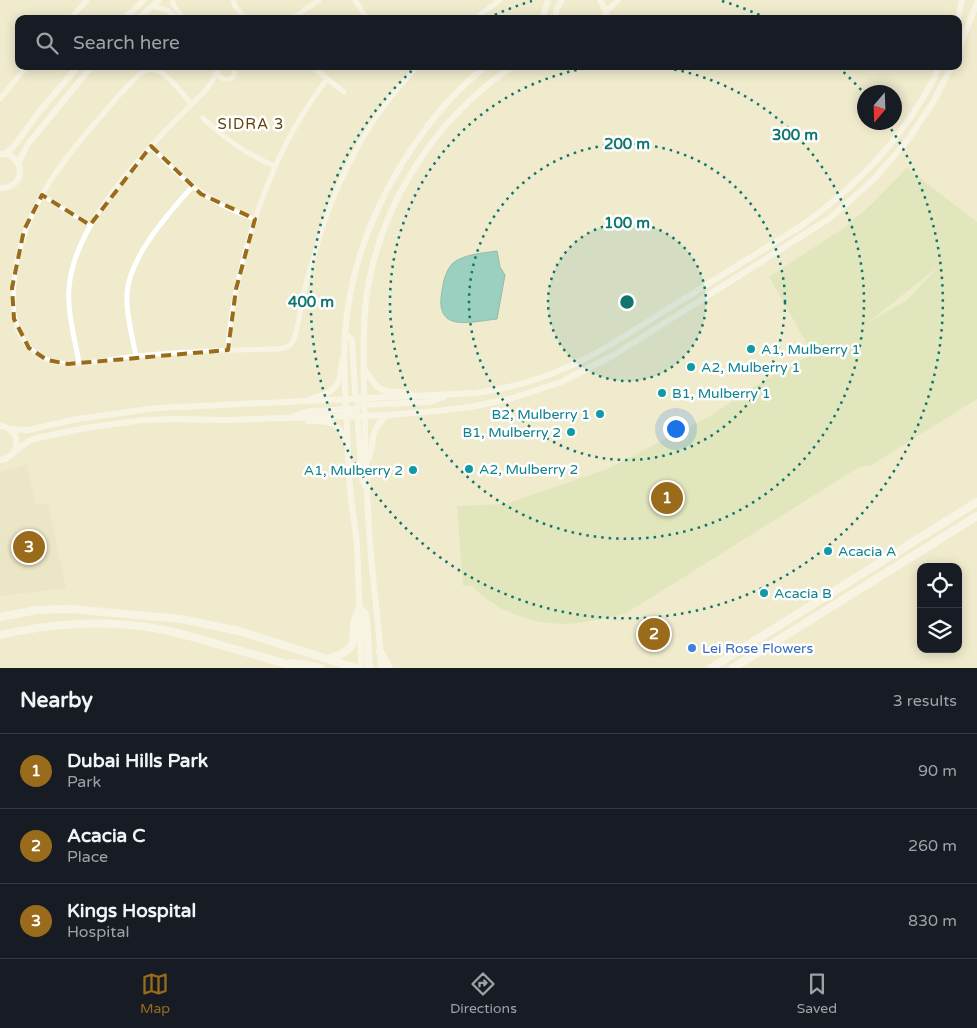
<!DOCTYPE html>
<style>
body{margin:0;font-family:"Varela Round",sans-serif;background:#242831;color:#f1f3f6}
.controls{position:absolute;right:15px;bottom:15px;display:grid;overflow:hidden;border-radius:10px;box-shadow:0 2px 12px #0003}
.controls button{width:45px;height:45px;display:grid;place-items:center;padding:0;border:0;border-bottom:1px solid #363941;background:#171b24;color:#f1f3f6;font:25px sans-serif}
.compass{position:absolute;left:857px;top:85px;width:45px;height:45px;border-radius:50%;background:#171b24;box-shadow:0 2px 12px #0003;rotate:199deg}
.you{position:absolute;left:675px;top:428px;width:18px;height:18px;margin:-12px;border:4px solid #fff;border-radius:50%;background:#1a73e8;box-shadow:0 0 0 8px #1a73e833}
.badge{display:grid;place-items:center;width:32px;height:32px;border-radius:50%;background:#996b1b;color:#fff;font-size:16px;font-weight:700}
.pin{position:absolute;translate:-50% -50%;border:2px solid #fff;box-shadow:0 1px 5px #0006}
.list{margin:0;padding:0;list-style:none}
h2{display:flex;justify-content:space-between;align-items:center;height:65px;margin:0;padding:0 20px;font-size:21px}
h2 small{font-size:16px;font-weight:400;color:#9ea1a6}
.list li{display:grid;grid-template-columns:32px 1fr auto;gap:15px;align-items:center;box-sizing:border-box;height:75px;padding:0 20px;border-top:1px solid #363941}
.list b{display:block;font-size:19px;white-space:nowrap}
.list p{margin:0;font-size:16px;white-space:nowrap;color:#9ea1a6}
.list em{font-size:16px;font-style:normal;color:#9ea1a6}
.icon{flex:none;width:28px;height:28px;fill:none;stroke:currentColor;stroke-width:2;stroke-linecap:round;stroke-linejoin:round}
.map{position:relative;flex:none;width:977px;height:668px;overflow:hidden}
.search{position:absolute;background:#171b24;box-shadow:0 2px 12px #0003;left:15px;right:15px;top:15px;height:55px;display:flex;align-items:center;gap:12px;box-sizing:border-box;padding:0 18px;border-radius:10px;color:#9ea1a6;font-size:19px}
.sheet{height:290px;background:#171b24}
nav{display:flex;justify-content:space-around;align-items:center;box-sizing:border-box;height:70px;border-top:1px solid #363941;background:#171b24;font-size:14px;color:#9ea1a6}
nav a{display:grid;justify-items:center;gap:2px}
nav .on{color:#996b1b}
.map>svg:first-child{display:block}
.built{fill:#e5dfba}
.green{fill:#cee1a6;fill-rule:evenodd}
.water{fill:#34aeae;stroke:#2a7f7c}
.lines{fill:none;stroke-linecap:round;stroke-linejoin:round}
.minor{stroke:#fff;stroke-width:5}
.tertiary{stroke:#fff;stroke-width:6}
.secondary{stroke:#fff;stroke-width:8}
.marked{fill:none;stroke:#996b1b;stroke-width:4;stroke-dasharray:10 6;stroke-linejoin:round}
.ring{fill:none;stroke:#0f766e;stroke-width:2.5;stroke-dasharray:2.5 5}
.culture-dot{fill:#0f9aa8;stroke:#fff;stroke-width:2}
.shop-dot{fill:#3f7fe0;stroke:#fff;stroke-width:2}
.labels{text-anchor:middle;stroke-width:5;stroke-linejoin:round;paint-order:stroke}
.culture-label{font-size:14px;fill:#0d838f;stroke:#fff;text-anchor:start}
.shop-label{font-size:14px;fill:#366cbe;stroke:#fff;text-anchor:start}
.neighbourhood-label{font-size:15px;letter-spacing:1px;fill:#614209;stroke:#fff}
.centre{fill:#0f766e;stroke:#fff;stroke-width:2.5}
.ring-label{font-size:15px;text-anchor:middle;font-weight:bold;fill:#0f766e;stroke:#fff;stroke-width:5;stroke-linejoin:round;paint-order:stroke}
</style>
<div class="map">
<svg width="977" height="668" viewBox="0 0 977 668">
<rect width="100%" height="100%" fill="#f0ebcd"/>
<path class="built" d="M27 464 36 505 48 503 66 588 0 596V472Z"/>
<path class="green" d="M907 168 977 222V399L870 466 859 467 625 614 579 623 562 624 540 622 519 616 500 608 480 594 472 586H463L457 506 506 504 607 469 710 416 768 378 813 354 769 277 845 227 873 203ZM938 267 907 300 866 324Z"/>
<path class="water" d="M497 251 500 267 505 275 497 319C469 322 434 333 442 291 443 282 446 270 453 263 464 254 484 253 497 251Z"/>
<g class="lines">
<path class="minor" d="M172 0 174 6 184 19
M233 0 235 6 246 19
M355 0 367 19
M152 6 169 11 177 19
M70 19 87 0
M291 19 319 0
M474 19 500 0
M218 66V75C223 80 229 81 234 76L235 66
M311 66 344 92
M0 99 27 66
M191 103C180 92 163 64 145 70 129 82 116 99 103 114 54 169 12 225 13 303 13 327 24 351 48 360 74 370 110 358 138 356 184 351 231 350 277 349 282 349 287 348 291 344 298 336 300 308 303 296 306 283 309 271 313 259 332 188 366 119 418 66
M203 118C226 140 245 153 274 166
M151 146C185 182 207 202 255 219
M42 195 90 225
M228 350C230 315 237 283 246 250 264 185 286 133 327 79
M136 356C132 336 126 314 127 294 129 257 168 214 192 187
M79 363C75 339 67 313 69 288 74 228 130 168 170 126 184 110 210 91 217 72"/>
<path class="tertiary" d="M600 0 606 12V19
M606 12 618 0
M124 19 144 0
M138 19 159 0
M542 19 548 0
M556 19V11L562 0
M958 19 962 0
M958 50 977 3
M0 154C26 153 27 189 0 188
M5 154 14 146 40 111 78 66
M18 164 28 144 92 66
M345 333 352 340 355 392 357 401
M364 368C375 385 376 392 398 392 404 392 409 393 414 396
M310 399C323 395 337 392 340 377 341 370 341 364 344 357
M357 412 362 479 366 488
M346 416 355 408 364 405 430 402 444 397
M293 417C308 407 332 413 349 408
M308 421C327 421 337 420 346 440
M0 426C22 428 22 457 0 460
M10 429 28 430 77 419 157 408 475 393C525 387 568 370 610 345L801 226C860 184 909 132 940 66
M14 452 29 441 37 438 86 428 142 420 177 419 224 420 388 415 437 411 471 407 513 398 561 382 614 355 830 218 873 180 907 141 933 102 952 66
M366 462C379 443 364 434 388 415
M361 668C360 628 359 587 357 547 356 527 351 507 350 487 348 467 348 447 347 427 345 396 343 363 345 332 350 271 372 211 405 159 427 124 453 91 487 66
M381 668C380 630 374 593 371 555 367 513 366 470 365 427 364 388 362 349 365 310 374 213 432 120 513 66"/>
<path class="secondary" d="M0 617 37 610 70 609 181 619 239 631 356 668
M0 635C52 623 111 619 164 630 184 634 204 640 223 646 248 653 273 659 297 668
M380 651 389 668
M327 659C370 647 344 633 360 609L364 613 366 619 369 668
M290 663 304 664 320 668
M711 668 977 502
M733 668 977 516"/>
</g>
<path d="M0 0H977V668H0ZM151 146 201 194 255 219 236 289 228 350 68 364 47 360 29 348 14 319 12 288 24 230 42 195 90 225Z" fill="#f0ebcd" fill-opacity=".55" fill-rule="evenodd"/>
<path class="marked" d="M151 146 201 194 255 219 236 289 228 350 68 364 47 360 29 348 14 319 12 288 24 230 42 195 90 225Z"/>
<circle cx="627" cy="302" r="79" fill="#0f766e" fill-opacity=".12"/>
<g class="ring">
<circle cx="627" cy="302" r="79"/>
<circle cx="627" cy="302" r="158"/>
<path d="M652 66A237 237 0 1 1 602 66"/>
<path d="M488 18A316 316 0 0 1 532 1M722 1A316 316 0 0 1 766 18M838 67A316 316 0 0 1 864 93M887 123A316 316 0 1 1 416 67"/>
</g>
<g class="culture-dot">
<circle cx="751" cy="349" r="5"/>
<circle cx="691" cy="367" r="5"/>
<circle cx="662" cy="393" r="5"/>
<circle cx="600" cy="414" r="5"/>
<circle cx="571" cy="432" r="5"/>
<circle cx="469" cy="469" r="5"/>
<circle cx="413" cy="470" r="5"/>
<circle cx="828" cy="551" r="5"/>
<circle cx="764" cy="593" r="5"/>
</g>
<circle class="shop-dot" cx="692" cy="648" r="5"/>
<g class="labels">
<g class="culture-label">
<text x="761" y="354">A1, Mulberry 1</text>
<text x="701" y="372">A2, Mulberry 1</text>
<text x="672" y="398">B1, Mulberry 1</text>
<text x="590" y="419" text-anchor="end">B2, Mulberry 1</text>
<text x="561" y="437" text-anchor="end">B1, Mulberry 2</text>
<text x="479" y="474">A2, Mulberry 2</text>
<text x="403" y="475" text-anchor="end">A1, Mulberry 2</text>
<text x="838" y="556">Acacia A</text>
<text x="774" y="598">Acacia B</text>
</g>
<g class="shop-label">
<text x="702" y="653">Lei Rose Flowers</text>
</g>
<g class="neighbourhood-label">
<text x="251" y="129">SIDRA 3</text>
</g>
</g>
<circle cx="627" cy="302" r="8" class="centre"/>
<g class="ring-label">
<text x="795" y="140">300 m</text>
<text x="627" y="149">200 m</text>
<text x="627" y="228">100 m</text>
<text x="311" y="307">400 m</text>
</g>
</svg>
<div class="controls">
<button><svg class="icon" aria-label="locate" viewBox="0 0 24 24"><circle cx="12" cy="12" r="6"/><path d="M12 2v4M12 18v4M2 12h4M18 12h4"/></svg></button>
<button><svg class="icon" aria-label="layers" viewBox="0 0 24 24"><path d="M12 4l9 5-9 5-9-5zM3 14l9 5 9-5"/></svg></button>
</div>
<svg class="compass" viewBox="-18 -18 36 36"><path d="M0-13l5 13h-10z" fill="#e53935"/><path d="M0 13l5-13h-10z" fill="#9ea1a6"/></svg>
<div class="you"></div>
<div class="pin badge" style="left:667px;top:498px">1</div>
<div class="pin badge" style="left:654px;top:634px">2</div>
<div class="pin badge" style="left:29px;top:547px">3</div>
<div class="search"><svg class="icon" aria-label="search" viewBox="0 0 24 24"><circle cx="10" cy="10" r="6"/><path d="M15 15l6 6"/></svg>Search here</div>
</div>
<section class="sheet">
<h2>Nearby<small>3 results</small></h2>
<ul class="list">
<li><span class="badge">1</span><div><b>Dubai Hills Park</b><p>Park</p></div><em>90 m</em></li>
<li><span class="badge">2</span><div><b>Acacia C</b><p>Place</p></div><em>260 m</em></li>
<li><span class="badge">3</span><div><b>Kings Hospital</b><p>Hospital</p></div><em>830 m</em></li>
</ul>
</section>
<nav>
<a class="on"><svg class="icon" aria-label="map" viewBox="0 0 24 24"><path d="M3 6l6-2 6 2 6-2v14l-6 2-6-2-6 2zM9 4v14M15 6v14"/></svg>Map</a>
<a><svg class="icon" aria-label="directions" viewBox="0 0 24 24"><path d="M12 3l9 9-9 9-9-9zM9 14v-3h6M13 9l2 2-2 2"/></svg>Directions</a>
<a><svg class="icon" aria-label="saved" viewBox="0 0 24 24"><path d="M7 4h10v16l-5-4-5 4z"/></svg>Saved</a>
</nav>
